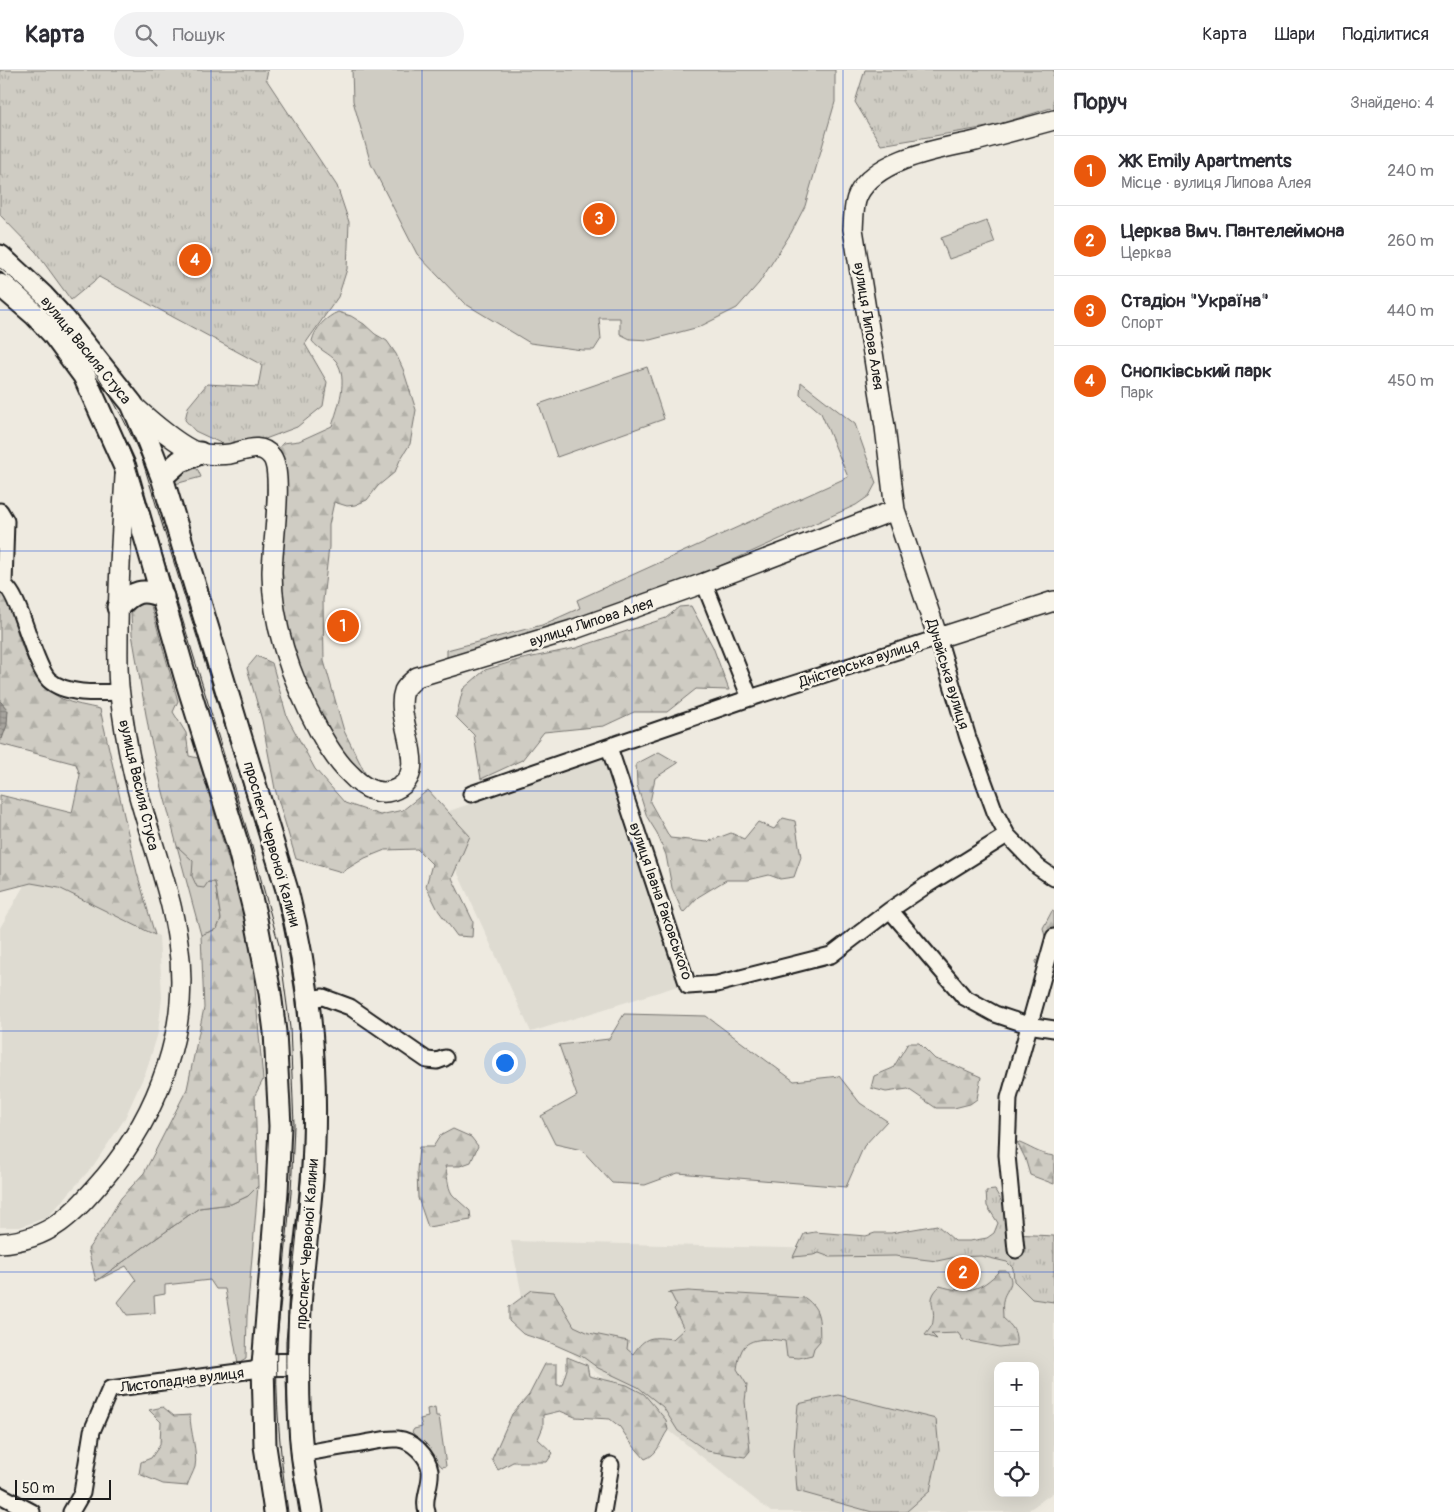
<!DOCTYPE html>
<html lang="uk">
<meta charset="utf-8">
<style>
body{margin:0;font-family:Pangolin,sans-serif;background:#f2f2f3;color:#2b2b33}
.controls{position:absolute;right:15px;bottom:15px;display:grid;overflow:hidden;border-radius:10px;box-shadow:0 5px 20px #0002}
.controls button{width:45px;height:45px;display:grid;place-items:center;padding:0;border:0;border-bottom:1px solid #e1e1e2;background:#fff;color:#2b2b33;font:25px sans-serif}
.scale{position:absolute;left:15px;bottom:12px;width:96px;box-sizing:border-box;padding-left:5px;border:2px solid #1c1c1c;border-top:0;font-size:14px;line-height:18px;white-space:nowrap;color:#1c1c1c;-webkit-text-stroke:4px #f7f3e8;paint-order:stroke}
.you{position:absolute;left:504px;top:992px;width:18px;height:18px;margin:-12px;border:4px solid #fff;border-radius:50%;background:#1a73e8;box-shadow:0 0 0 8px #1a73e833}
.badge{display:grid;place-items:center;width:32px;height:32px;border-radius:50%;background:#ea580c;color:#fff;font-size:16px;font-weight:700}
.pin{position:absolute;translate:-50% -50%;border:2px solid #fff;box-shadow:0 1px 5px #0006}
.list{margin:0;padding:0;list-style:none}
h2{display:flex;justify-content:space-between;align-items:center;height:65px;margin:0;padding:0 20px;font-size:21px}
h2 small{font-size:16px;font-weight:400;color:#7c7c81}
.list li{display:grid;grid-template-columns:32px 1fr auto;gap:15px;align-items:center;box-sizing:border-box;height:70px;padding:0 20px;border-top:1px solid #e1e1e2}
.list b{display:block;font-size:19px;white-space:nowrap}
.list p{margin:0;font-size:16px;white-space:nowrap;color:#7c7c81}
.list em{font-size:16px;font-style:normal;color:#7c7c81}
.icon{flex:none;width:28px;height:28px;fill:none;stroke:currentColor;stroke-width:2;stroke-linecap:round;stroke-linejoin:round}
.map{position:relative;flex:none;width:1054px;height:1442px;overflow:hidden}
header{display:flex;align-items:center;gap:30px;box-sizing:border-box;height:70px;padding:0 25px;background:#fff;border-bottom:1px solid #e1e1e2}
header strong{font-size:24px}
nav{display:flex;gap:28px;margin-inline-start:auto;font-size:18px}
.search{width:350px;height:45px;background:#f2f2f3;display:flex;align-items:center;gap:12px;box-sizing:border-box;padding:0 18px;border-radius:28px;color:#7c7c81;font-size:19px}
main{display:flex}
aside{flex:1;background:#fff}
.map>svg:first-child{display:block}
.built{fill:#dedbd1;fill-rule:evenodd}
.grass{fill:#cfccc3;stroke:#767470}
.forest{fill:url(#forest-firs);stroke:#767470}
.park{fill:url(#park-tufts);stroke:#767470}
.water{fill:url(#water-rules);stroke:#6f6d69}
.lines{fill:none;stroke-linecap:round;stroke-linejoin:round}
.minor-casing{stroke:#1c1c1c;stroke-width:19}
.tertiary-casing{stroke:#1c1c1c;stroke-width:22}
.secondary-casing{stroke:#1c1c1c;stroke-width:25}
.minor{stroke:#f7f3e8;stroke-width:15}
.tertiary{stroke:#f7f3e8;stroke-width:19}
.secondary{stroke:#f7f3e8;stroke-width:21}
.tram{stroke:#1c1c1c;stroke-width:1}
.grid{fill:none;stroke:#1d4ed8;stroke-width:1;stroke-opacity:0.55}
.labels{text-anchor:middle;stroke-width:5;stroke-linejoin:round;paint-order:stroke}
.street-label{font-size:15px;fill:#1c1c1c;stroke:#f7f3e8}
</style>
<header>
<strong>Карта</strong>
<div class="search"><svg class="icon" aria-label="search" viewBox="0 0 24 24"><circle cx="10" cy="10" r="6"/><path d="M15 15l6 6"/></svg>Пошук</div>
<nav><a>Карта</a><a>Шари</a><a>Поділитися</a></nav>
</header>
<main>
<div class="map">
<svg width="1054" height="1442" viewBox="0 0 1054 1442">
<defs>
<pattern id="forest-firs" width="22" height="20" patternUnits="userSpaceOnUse" patternTransform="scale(1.25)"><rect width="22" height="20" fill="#cfccc3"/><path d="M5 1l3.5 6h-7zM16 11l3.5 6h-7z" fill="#b1afa7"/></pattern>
<pattern id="park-tufts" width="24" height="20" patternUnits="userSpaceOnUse" patternTransform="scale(1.25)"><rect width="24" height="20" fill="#cfccc3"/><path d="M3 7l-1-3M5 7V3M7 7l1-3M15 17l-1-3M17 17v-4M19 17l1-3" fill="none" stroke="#b1afa7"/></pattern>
<pattern id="water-rules" width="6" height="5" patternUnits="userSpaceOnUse" patternTransform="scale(1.25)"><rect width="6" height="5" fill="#a6a39d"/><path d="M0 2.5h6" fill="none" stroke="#86847f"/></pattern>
</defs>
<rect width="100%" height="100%" fill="#eeeae0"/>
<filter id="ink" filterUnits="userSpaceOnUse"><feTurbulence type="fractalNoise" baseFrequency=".02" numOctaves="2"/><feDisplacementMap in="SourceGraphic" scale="10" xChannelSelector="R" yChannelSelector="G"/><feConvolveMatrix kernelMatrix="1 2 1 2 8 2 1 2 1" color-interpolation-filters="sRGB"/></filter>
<g filter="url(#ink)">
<path class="built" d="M605 687 684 914 531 962 432 747Z
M27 810 64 817 159 866 162 927 158 963 147 999 124 1050 93 1096 48 1147 20 1157H0V858Z
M511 1171 1054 1185V1422L1026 1442H771L526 1246ZM998 1296H1035V1423H998Z"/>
<path class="grass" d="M352 0H835V32L805 136 791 163 759 213 737 238 699 257 650 270 630 269 620 264V248H599L601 269 594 280H582L530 273 464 233 417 184 371 94 353 31Z
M987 151 995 173 949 189 941 168Z
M647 297 664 349 557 387 539 334Z
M801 312 855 354 876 413 869 426 856 435 713 499 557 556 447 588V580L542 555 580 538 577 530 848 407 821 343 800 325Z
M193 396 198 400 201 407 175 414 174 406Z
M177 776 194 791 192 806 208 812H215L221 849 217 859 201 865Z
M624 944 706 946 794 1011 839 1006 860 1033 887 1051 864 1076 846 1117 678 1103 645 1115 612 1113 582 1080 555 1074 541 1046 577 1026 559 975 609 969Z
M258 1116 247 1246 246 1289 238 1294 225 1219H216L210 1210 165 1215V1224L154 1226 155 1243 127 1245 118 1232 136 1210 126 1196 96 1211 199 1138 231 1134 248 1126Z
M435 1337 436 1346H439L446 1396 442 1397 412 1362 414 1359 422 1357 420 1349 428 1347 427 1339Z"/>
<path class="forest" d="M338 242 351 246 364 254 375 264 387 271 396 284 403 299 416 340 410 374 400 390 395 402 378 416 367 430 355 435 347 436 334 432 329 455V477L323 530 324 591 344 661 373 719 332 680 282 558 277 380 283 373 299 371 332 356C338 337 349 309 336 291 329 283 319 280 312 271 315 258 326 247 338 242Z
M0 523 7 529C19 564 26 610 62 629 73 634 88 636 100 639L137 803 155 865 59 818 31 813 0 821V725L72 743 80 705 76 694 0 674V668H2L8 641 0 631Z
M145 532 151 536 178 631 173 642 186 663 189 686 198 688 250 862 263 1010 255 1025 258 1116 248 1126 231 1134 199 1138 96 1211 88 1179 103 1158 121 1128 144 1103 187 1019 204 938 201 865 217 859 221 849 215 812H208L204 818 197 817 192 806 193 791 177 776 161 714 149 662 132 564 131 543 137 535Z
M691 536 713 577 729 620 696 619 667 642H634L604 656 544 662 522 690 481 709 474 665 456 647 463 619 485 600 518 590 576 578 666 548 679 537Z
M257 586 272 593 287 647 315 699 345 733 380 745 403 740 428 720 470 766 452 808 473 851 472 867 457 866 438 840 426 816 432 794 417 779 385 780 365 788 342 802 296 789 275 719 262 650 247 598Z
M659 682 678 693 655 708 650 732 670 768 707 772 731 763 744 769 758 752 774 759 783 748 795 751 801 787 794 807 780 809 769 805 748 810H726L698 827 683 843 672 818 666 785 657 763 647 747 637 715 636 694Z
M1052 841 1054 842V904L1035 893 1047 875 1043 858Z
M908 973H919L935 989 954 995 981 1007 977 1029 970 1034 954 1038H936L908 1019 886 1022 871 1018 874 1006 893 998Z
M453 1059 471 1067 478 1076 471 1092 460 1096H445C448 1105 447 1116 452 1124 457 1130 465 1136 470 1141L471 1150 428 1157 418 1128 417 1101 419 1077H433L440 1066Z
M1017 1072C1031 1077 1038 1084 1054 1086V1114L1030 1105 1025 1088Z
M999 1201H1007C1017 1216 1005 1218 1003 1231 1002 1237 1003 1243 1003 1248 1013 1257 1017 1261 1016 1275L999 1277 963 1270 958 1263 932 1264 937 1269 925 1265C928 1261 933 1256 933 1251 936 1235 925 1230 940 1216 966 1224 981 1221 999 1201Z
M532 1220 554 1222 574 1256 589 1263 628 1271 627 1279 633 1284C646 1265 652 1267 673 1269L684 1259 674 1239 677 1236 671 1224 667 1223 688 1221 805 1228C822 1240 819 1252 820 1271L814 1278 812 1285 799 1288 787 1287 785 1271C772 1269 749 1266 742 1280 739 1286 738 1293 737 1299L747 1315 745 1331 750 1381 745 1387 707 1381 678 1361 663 1337 638 1317 598 1298 583 1287 551 1273 523 1264 509 1251V1237Z
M567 1287 587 1295 589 1306 627 1315 644 1324 666 1350 668 1360C660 1371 659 1384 645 1389L630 1372 620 1357 610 1349 575 1347 560 1341 543 1345V1357L538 1369 553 1383 547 1392H513L498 1400 492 1389 512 1344 529 1325 545 1294H557V1315H562L567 1299Z
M163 1337 174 1346 190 1345C190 1361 198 1382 195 1397 193 1403 189 1410 187 1416L163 1414 139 1404 141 1392 151 1388 160 1375 161 1352 149 1340Z"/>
<path class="park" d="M0 0H268L266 9 337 116 349 152 347 199 338 227 305 274 327 312 323 336 297 357 252 374 227 376 195 361 185 350 188 337 207 314 258 317 262 295 99 207 71 230 36 182 0 145Z
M865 0H1054V37L993 56 881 75 855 32Z
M995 1120 1011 1148 1013 1164 1054 1166V1232L1032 1229 1014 1211 1013 1198 1007 1192 981 1186 956 1187 937 1191 895 1186 830 1187 819 1183 813 1185 793 1187 804 1164 815 1162 866 1166 875 1163H891L937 1155 955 1171H970L987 1168 994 1163 998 1153 987 1136 986 1121Z
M838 1325 936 1349 939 1380 930 1421 906 1442H872L797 1421 794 1380 798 1334Z"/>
<path class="water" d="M0 631 8 640 7 655 2 669 0 668Z"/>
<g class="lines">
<defs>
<path id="minor" d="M0 441 6 451 4 514
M704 513 750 628
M0 514C19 514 32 594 49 610 65 625 99 623 119 622
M609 677 688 916 717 914 831 885 890 840 927 815 1007 765
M471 724 750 628 938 568 968 668 995 742 1007 765 1038 797 1054 808
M890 840 964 927 995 944 1028 955 1054 959
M308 929 323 927 350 937 427 990 437 991 445 988
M1016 1180 1007 1085 1009 1028 1054 867
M302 1384C321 1380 340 1377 360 1374 372 1372 385 1368 398 1369 412 1370 428 1386 430 1400 432 1414 422 1429 427 1442
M0 1425 32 1442
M71 1442 82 1423 92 1361 110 1319 253 1300 263 1295
M603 1442 611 1395"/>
<path id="tertiary" d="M133 335C147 348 182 379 200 383 208 385 222 385 230 384 245 381 261 372 272 387 284 404 272 479 272 503 272 559 293 613 319 661 328 677 337 692 350 704 363 718 381 729 400 717 429 698 394 648 404 621 407 615 413 611 417 607L572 560 704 513 895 440 885 357 853 159C854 148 853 135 858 125 876 88 940 79 976 71 1002 64 1028 57 1054 50
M895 440 938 568 1054 531
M0 1173C51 1170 74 1143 105 1107 159 1043 191 956 178 872 171 822 152 774 139 726 130 693 124 659 120 625 117 605 118 585 118 565 118 512 122 459 125 406"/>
<path id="secondary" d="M0 186 43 226 65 250 132 334 148 371 162 407 287 820C308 902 317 987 314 1072 313 1128 303 1183 300 1238 298 1286 297 1335 302 1382 304 1402 309 1422 312 1442
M0 215 34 244 53 264 84 306 125 397 185 606 238 776 255 844 270 923 275 962 280 1056 277 1122 263 1295 265 1376 275 1442
M162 407 179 392 200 383
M118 537C134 521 142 518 163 527
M263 1295 298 1294"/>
</defs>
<use href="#minor" class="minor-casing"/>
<use href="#tertiary" class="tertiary-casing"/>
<use href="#secondary" class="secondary-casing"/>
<use href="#minor" class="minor"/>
<use href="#tertiary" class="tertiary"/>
<use href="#secondary" class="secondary"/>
<path class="tram" d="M0 198C64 250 110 313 142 389L280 835C297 906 304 978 303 1050 303 1124 293 1198 286 1271 285 1329 289 1385 299 1442
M119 355 134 392 251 773 279 875 290 958 294 1055 291 1123 277 1271C275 1328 280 1385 288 1442"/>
</g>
</g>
<path class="grid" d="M211 0V1442M422 0V1442M632 0V1442M843 0V1442M0 240H1054M0 481H1054M0 721H1054M0 961H1054M0 1202H1054"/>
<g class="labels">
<g class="street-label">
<text transform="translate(869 256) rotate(81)" y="5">вулиця Липова Алея</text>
<text transform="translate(86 280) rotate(51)" y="5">вулиця Василя Стуса</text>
<text transform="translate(591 552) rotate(-18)" y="5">вулиця Липова Алея</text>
<text transform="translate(859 593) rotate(-18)" y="5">Дністерська вулиця</text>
<text transform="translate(948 604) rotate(73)" y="5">Дунайська вулиця</text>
<text transform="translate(139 715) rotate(77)" y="5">вулиця Василя Стуса</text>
<text transform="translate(272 774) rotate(74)" y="5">проспект Червоної Калини</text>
<text transform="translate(661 831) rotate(71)" y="5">вулиця Івана Раковського</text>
<text transform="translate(307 1174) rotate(-86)" y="5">проспект Червоної Калини</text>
<text transform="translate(182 1310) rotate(-7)" y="5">Листопадна вулиця</text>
</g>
</g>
</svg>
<div class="controls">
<button>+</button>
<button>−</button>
<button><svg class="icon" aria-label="locate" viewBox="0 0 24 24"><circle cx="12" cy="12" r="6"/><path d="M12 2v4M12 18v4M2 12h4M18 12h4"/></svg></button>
</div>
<div class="scale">50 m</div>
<div class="you"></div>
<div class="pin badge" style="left:343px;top:556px">1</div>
<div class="pin badge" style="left:963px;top:1203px">2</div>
<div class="pin badge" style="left:599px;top:149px">3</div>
<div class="pin badge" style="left:195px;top:190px">4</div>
</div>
<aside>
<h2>Поруч<small>Знайдено: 4</small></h2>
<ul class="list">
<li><span class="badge">1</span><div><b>ЖК Emily Apartments</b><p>Місце · вулиця Липова Алея</p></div><em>240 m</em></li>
<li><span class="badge">2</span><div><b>Церква Вмч. Пантелеймона</b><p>Церква</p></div><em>260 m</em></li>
<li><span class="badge">3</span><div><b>Стадіон &quot;Україна&quot;</b><p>Спорт</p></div><em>440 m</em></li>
<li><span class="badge">4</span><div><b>Снопківський парк</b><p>Парк</p></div><em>450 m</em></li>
</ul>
</aside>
</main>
